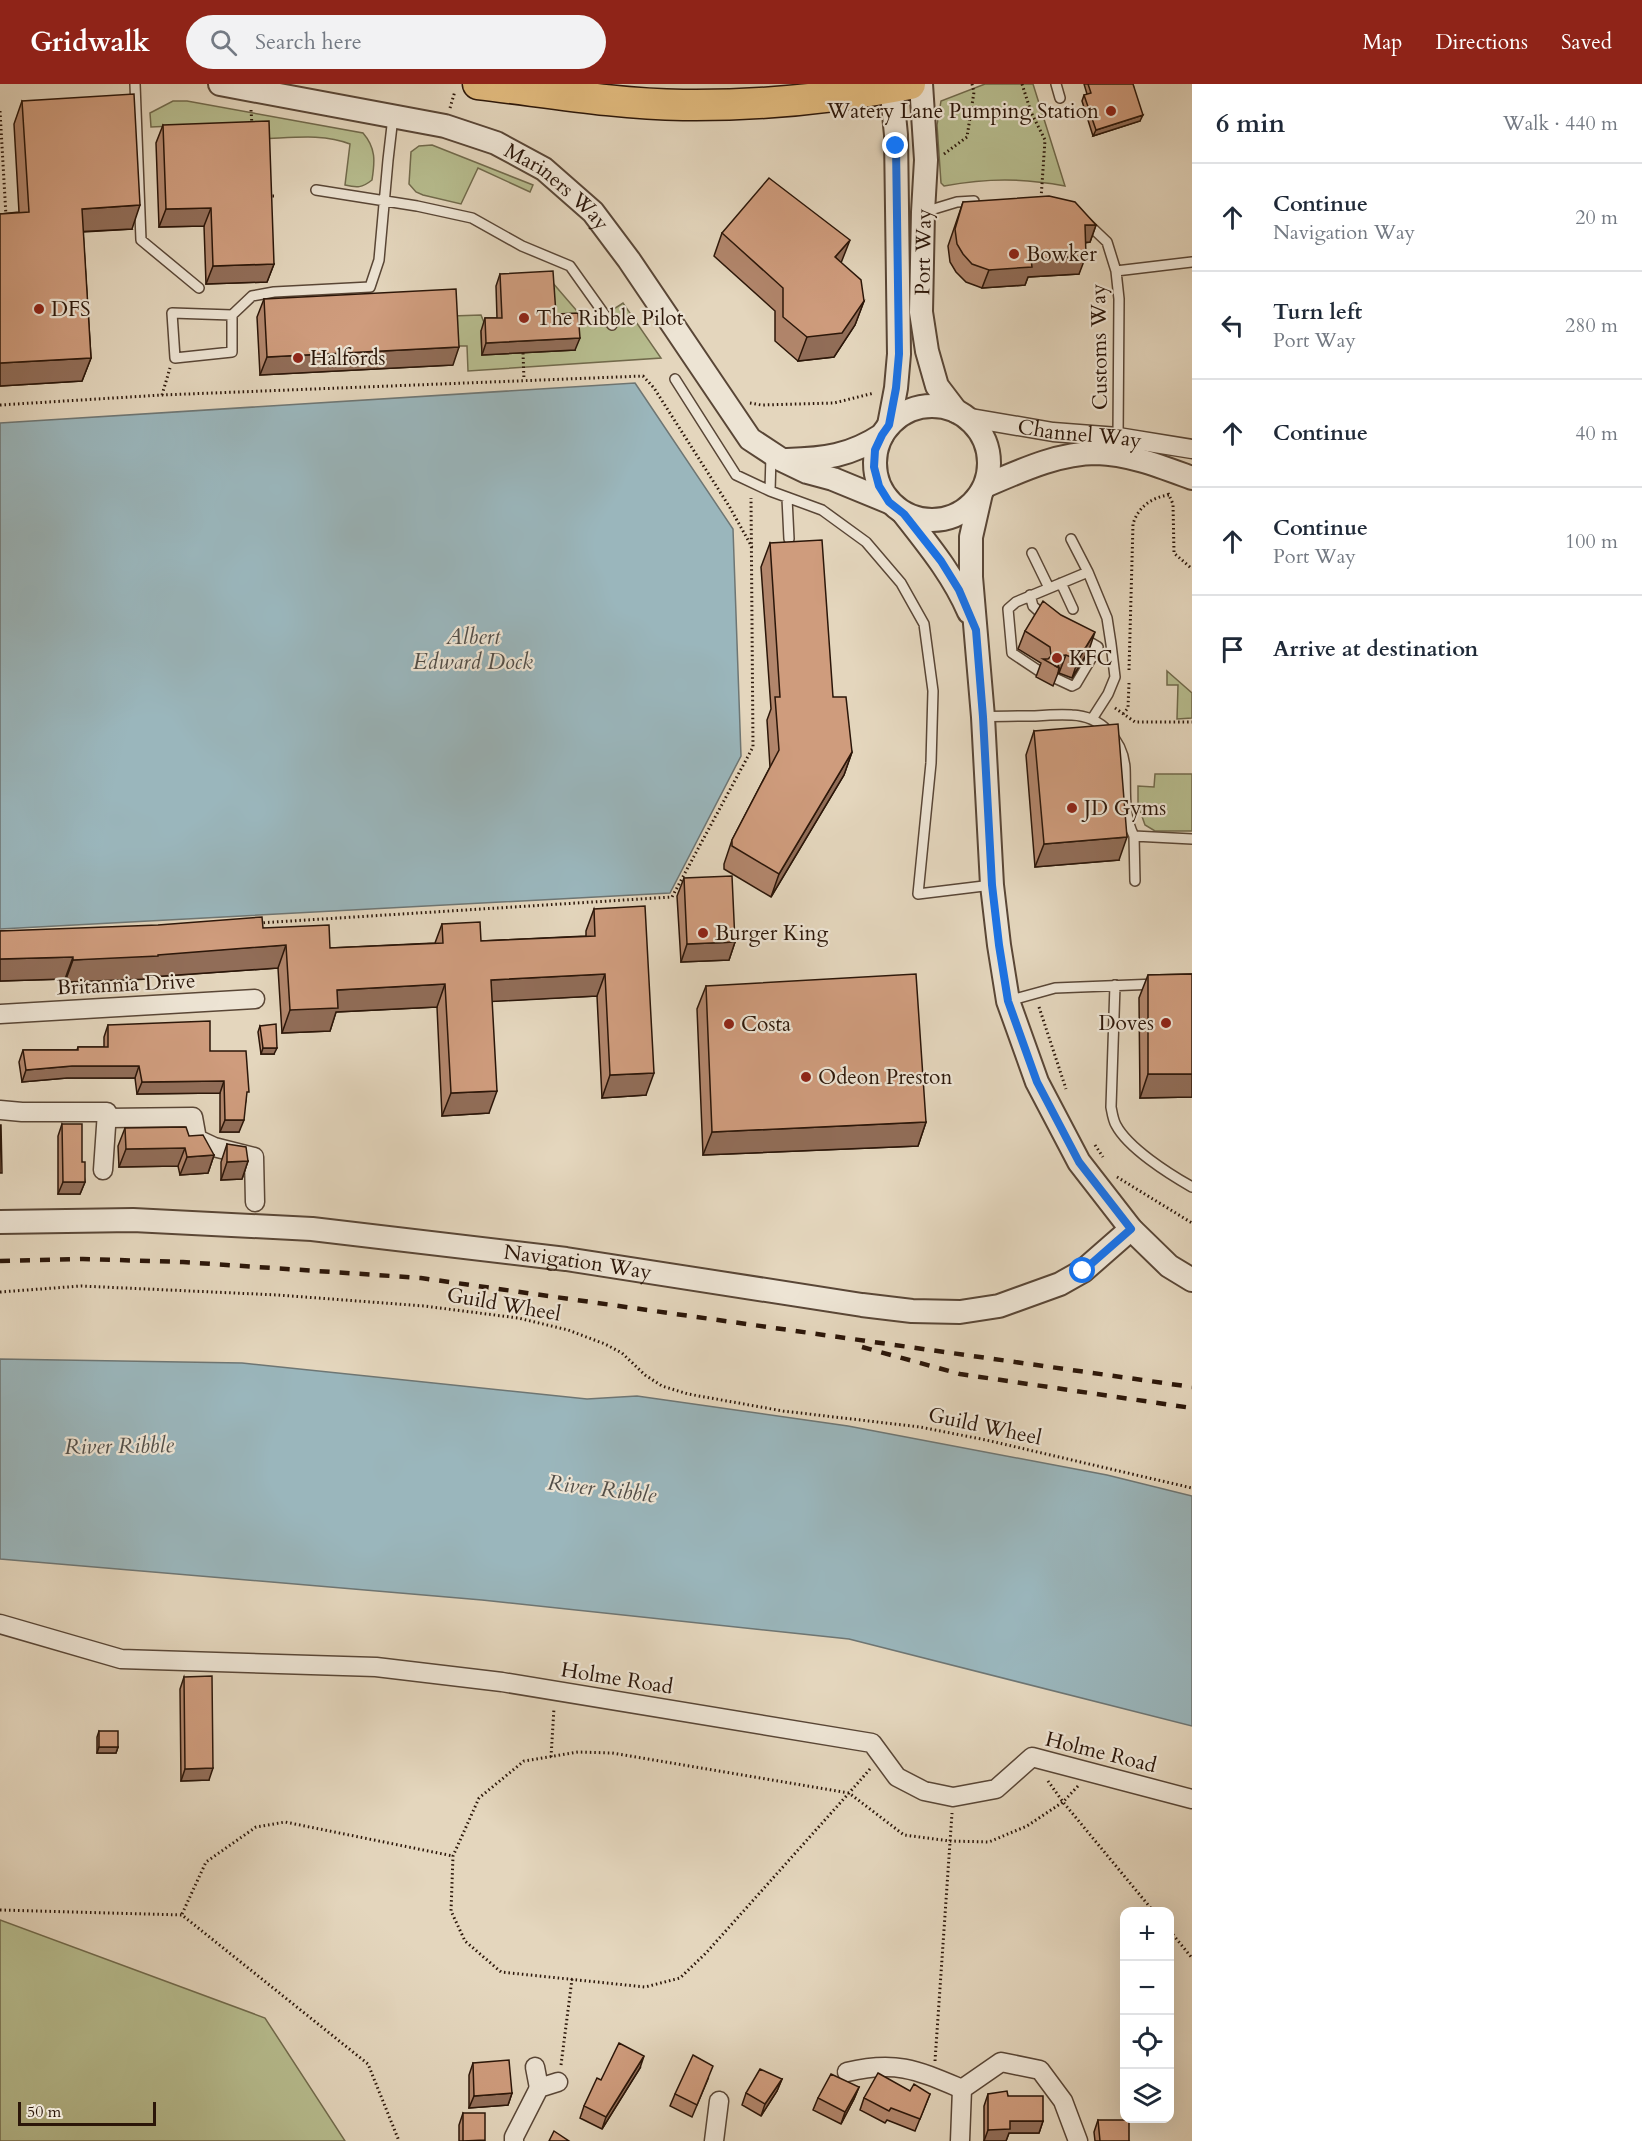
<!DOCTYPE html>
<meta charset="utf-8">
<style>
body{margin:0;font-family:Cardo,serif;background:#f2f2f3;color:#1f2937}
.controls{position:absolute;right:18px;bottom:18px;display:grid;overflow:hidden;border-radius:12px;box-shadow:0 6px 24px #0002}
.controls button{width:54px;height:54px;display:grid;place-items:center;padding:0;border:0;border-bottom:2px solid #e0e1e3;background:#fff;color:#1f2937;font:30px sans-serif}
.scale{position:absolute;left:18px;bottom:15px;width:138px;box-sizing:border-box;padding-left:6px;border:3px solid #2b1609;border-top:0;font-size:16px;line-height:21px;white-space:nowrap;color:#2b1609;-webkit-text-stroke:4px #ede4d4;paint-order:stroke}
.stop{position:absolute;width:18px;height:18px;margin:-14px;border:4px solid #1a73e8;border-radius:50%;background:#fff}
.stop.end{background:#1a73e8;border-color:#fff;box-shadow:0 2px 6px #0008}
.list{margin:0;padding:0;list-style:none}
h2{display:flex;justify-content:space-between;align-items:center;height:78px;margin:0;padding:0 24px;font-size:26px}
h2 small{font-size:20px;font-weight:400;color:#747a83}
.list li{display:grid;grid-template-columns:39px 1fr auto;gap:18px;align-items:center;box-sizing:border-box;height:108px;padding:0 24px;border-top:2px solid #e0e1e3}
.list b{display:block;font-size:22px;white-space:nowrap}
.list p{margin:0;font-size:20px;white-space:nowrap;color:#747a83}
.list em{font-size:20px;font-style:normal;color:#747a83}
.icon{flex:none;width:33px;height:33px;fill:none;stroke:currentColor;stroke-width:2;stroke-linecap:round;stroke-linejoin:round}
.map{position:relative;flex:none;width:1192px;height:2057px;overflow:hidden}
header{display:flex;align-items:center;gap:36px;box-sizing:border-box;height:84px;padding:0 30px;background:#8f2418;color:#fff}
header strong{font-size:28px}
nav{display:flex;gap:33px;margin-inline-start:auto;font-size:21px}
.search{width:420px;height:54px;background:#f2f2f3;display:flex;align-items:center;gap:15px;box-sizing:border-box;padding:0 21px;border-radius:33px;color:#747a83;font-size:22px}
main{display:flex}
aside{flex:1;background:#fff}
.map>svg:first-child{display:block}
.green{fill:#b7bd8f;stroke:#716a4c;stroke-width:1.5}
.water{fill:#9ab6bc;stroke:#6e7674;stroke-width:1.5}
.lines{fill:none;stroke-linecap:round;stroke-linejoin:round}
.service-casing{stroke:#594636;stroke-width:12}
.minor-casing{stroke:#594636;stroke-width:21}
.tertiary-casing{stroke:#594636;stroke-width:26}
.trunk-casing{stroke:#2b1609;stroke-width:33}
.path{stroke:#2b1609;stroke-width:3;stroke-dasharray:1.5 3;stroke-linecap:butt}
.service{stroke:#ede4d4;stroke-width:9}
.minor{stroke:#ede4d4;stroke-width:18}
.tertiary{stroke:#ede4d4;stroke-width:22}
.trunk{stroke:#e2bb7e;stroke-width:30}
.rail{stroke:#2b1609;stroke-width:4.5;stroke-dasharray:10 10;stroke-linecap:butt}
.wall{fill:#b2866c;stroke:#2b1609;stroke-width:1.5}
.shaded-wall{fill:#916d58;stroke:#2b1609;stroke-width:1.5}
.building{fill:#cf9c7d;stroke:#2b1609;stroke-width:1.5}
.route{stroke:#1a73e8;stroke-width:8}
.poi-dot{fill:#8f2418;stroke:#ede4d4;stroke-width:2}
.labels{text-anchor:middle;stroke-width:4.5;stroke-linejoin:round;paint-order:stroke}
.poi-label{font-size:21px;fill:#2b1609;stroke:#ede4d4;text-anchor:start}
.street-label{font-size:21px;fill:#2b1609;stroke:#ede4d4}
.water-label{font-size:22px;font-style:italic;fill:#524e48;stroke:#ede4d4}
</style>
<header>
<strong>Gridwalk</strong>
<div class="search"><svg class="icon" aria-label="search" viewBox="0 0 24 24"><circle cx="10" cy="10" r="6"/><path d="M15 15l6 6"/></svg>Search here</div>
<nav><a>Map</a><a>Directions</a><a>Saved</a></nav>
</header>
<main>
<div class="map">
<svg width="1192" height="2057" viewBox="0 0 1192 2057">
<rect width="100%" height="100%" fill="#e4d6bd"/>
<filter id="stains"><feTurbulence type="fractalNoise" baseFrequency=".00333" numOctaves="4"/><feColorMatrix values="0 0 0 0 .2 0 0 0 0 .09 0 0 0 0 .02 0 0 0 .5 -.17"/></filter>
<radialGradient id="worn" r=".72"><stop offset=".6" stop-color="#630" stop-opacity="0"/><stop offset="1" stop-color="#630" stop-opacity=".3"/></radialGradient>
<path class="green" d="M985 0H1033L1065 102C1022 94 988 94 944 102L941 99 937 41 941 17Z
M173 17H187L363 49C376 64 375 77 372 96 362 104 357 104 345 101L350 60C323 49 291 54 262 55L259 38 151 43 150 29Z
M432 61 533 101 530 108 478 84 461 120 423 111 416 108 409 100 411 68 419 62Z
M552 198 589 241 623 219 661 274 468 287 467 262H455L452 232 481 231 487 246 481 247 482 271 551 242Z
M1167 587 1192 609V634L1177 635 1178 601H1167Z
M1155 690H1192V747H1155L1145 741 1138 721V702L1154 703Z
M0 1836 265 1934 345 2057H0Z"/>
<path class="water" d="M635 299 733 445 741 672 670 809 0 845V339Z
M0 1275 242 1279 587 1315 637 1312 848 1342 1107 1391 1192 1412V1642L849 1555 482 1516 0 1475Z"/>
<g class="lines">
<defs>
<path id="service" d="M135 0 141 156 199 204
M1056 0 1060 14
M316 106 417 122 472 134 522 162 570 182 612 241
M924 128 957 118 974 117
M1086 138 1107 158 1116 187 1119 215 1118 353
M1116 187 1192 178
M232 231 172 229 175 274 232 268V231L252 212 274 208 370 203 379 176 388 76 393 33
M675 295 736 391 770 407
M771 372 770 407 822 426 866 458 901 499 924 540 933 607 931 679 918 810 992 801
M787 414 789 455
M1071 455 1088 488 1107 534 1111 560 1115 593 1108 610 1092 635
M1032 469 1049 504
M1061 499 1073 525
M1030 511 1033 522 1045 533
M1039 587 1012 569 1008 525 1016 518 1088 488
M1057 595 1072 602 1076 600 1098 563 1081 553
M983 633C1000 632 1018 632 1035 632 1047 631 1059 630 1072 631 1101 632 1123 656 1125 684 1126 708 1123 731 1134 752L1192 755
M1134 752 1135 797
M1115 901 1111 1023C1112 1028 1113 1036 1116 1041 1128 1064 1169 1090 1192 1103
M1008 917 1055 904 1157 900"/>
<g id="minor">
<path id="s1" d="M965 333 1053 348 1118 353 1192 365"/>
<path d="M0 930 255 915"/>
<path d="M0 1026 22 1028H107L103 1086"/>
<path d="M107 1034 193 1033 197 1055 214 1063 254 1073 255 1118"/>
<path d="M0 1540 121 1575 376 1583 502 1598 872 1659 897 1693 924 1707 953 1713 996 1705 1032 1673 1192 1715"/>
<path d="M535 1983 539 2004"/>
<path d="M847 1988C896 1976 917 1986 962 2005"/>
<path d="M514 2057V2053L539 2004 558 1998"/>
<path d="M714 2057 719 2017"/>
<path d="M960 2057 962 2005 1001 1978 1040 1986 1063 2017 1078 2057"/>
</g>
<g id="tertiary">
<path id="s2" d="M220 0 445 42 496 59 544 85 593 128 629 176 750 355 782 376 807 388 833 395 889 418"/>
<path d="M921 0 926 76 923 128 921 228 927 267 937 302 956 327"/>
<circle cx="932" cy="379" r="57"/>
<path d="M889 341 896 304 899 270 896 51 891 0"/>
<path d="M787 376C824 375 850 372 882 351"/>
<path d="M985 402C1020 387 1058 369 1097 369 1130 370 1162 383 1192 394"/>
<path d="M981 409 971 453V493L983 633 992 801 999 861 1008 917 1037 998 1079 1078 1131 1145 1169 1182 1192 1196"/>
<path d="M904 430C929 462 953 491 969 528"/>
<path id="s3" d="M0 1138 133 1136 312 1145 566 1175 862 1221 912 1227 960 1228 999 1222 1060 1200 1083 1187 1131 1145"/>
</g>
<path id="trunk" d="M478 0C546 8 615 20 683 21 759 22 836 14 910 0"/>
</defs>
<use href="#service" class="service-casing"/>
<use href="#minor" class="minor-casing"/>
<use href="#tertiary" class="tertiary-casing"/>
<use href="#trunk" class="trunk-casing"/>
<path class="path" d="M1022 0 1031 28 1045 56 1041 115
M450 24 455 7
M251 26 252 41
M0 27 6 132
M944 70 967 53 974 8 972 0
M268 112H277
M523 269 524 296
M162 311 170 284
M750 319 761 321 834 319 874 309
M0 321 162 311 643 292 654 304 729 422 752 463
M1168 409 1173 420 1174 469 1192 485
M1129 586 1133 440C1138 423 1152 413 1169 411
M1115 624 1135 638H1192
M1123 630 1128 624 1129 599
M259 839 672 813 753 663 751 414
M1039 923 1066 1005
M1095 1061 1103 1073
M1117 1093 1192 1139
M0 1208 81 1202 278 1211 424 1222 518 1234 568 1246 605 1260 622 1269 645 1291 662 1302 688 1310 783 1327 920 1343 986 1356 1192 1404
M551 1673 554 1624
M870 1685 849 1709 706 1869 680 1894 645 1903 501 1888 465 1857 451 1827 453 1772 479 1714 524 1677 578 1668 612 1669 849 1709 904 1751 950 1757 989 1758 1027 1742 1063 1718 1078 1702
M1048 1697 1063 1718 1154 1828
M0 1826 182 1831 368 1980 399 2057
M182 1830 206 1778 256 1743 285 1738 453 1772
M1170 1847 1192 1874
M935 1977 952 1729
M561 1981 572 1895"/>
<use href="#service" class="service"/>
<use href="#minor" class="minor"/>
<use href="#tertiary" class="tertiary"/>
<use href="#trunk" class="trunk"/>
<path class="rail" d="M0 1177 83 1175 183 1178 421 1194 1192 1303
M862 1263 960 1290 1192 1324"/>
</g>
<path class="wall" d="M1084 0H1133L1140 37 1093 52 1082 17 1084 11 1087 10Z
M22 17 132 145 83 148 91 274 82 297 0 302V130L19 128 14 40Z
M163 41 274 180 267 198 206 200 204 142 159 143 156 59Z
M963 118 1096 141 1090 158 1085 159 1079 190 1028 193 1025 201 982 204 966 198 956 188 950 178 948 162Z
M722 149 841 179 864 217 855 241 834 273 798 277 775 257V227L714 172Z
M500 190 556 230 575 266 482 271 481 247 485 234H497L496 202Z
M264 215 453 281 260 291 257 233Z
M770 459 833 613 852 668 844 691 771 813 724 785V780L732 756 770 683 767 636 771 625 761 483Z
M1025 547 1089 566 1072 594 1059 589H1058L1053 602 1036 593 1041 579 1018 565Z
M1034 647 1119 776 1035 783 1026 671Z
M684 794 735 858 729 876 681 878 677 812Z
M594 825 646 1011 602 1014 597 912 492 917 489 1029 442 1032 437 923 336 928 330 947 282 949 278 884 150 893V895L65 898V895L0 897V847L263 844 330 864 435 859 442 840 481 857 586 852V847Z
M1192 890V1013L1140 1014 1139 914 1148 891Z
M706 902 926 1038 918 1062 703 1071 697 925Z
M108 941 210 967 246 1016 239 1048H220V1009L137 1010 135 994H67L22 998 19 978 23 966H77L78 963H104V953Z
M260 942 274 970H261L258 948Z
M62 1040 82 1078 85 1098 80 1110H58V1052Z
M125 1044 189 1052 214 1071 208 1089 180 1091 178 1082 119 1083 118 1062Z
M227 1060 248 1077 242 1095 221 1096V1078Z
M184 1593 209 1696 181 1697 180 1605Z
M99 1647 118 1663 116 1669H97V1653Z
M473 1979 512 2009 508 2021 469 2024V1991Z
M640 1984 602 2045 580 2034 584 2022 601 1996Z
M708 1995 692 2033 670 2022 675 2010Z
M782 1995 777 2007 761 2032 742 2021 746 2009Z
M859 2003 854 2015 841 2040 813 2026 818 2014Z
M910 2007 930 2010 915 2047 887 2036 885 2039 860 2026 864 2014Z
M988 2010 1008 2012 1043 2037 1039 2049H1009L1006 2057H984V2022Z
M463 2029 485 2057H459V2041Z
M1098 2036 1129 2057H1095L1094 2048Z"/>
<path class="shaded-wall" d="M1143 31 1140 37 1093 52 1096 46Z
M140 121 132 145 73 148 82 125Z
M211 124 204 142 159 143 166 125Z
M1085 141H1096L1090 158 1078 159Z
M850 156 841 179 835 173Z
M1086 172 1079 190 1028 193 1025 201 982 204 989 186 1031 175Z
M274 180 267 198 206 200 213 182Z
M864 217 855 241 834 273 798 277 807 253Z
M580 254 575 266 482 271 486 259Z
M459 263 453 281 260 291 267 273Z
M91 274 82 297 0 302V279Z
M1095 548 1089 566 1072 594 1078 576Z
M1066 571 1059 589H1058L1059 584 1055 582 1059 572Z
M852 668 844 691 771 813 779 790Z
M1127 753 1119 776 1035 783 1044 760Z
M735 858 729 876 681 878 687 860Z
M286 861 278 884 150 893V895L65 898 73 876Z
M73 873 65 895 0 897V875Z
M605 890 597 912 483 918 491 896Z
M445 900 437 923 336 928 330 947 282 949 290 926 337 906Z
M263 964H277L274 970H261Z
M72 982H139L135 994H67L22 998 26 986Z
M654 989 646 1011 602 1014 610 991Z
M1148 990H1192V1013L1140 1014Z
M224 997 220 1009 137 1010 142 998Z
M497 1007 489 1029 442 1032 451 1009Z
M225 1036H244L239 1048H220Z
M926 1038 918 1062 703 1071 712 1048Z
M185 1064 178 1082 119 1083 126 1065Z
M214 1071 208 1089 180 1091 187 1073Z
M248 1077 242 1095 221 1096 227 1078Z
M63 1098H85L80 1110H58Z
M99 1663H118L116 1669H97Z
M213 1684 209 1696 181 1697 185 1685Z
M644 1972 640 1984 602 2045 606 2033Z
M782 1995 777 2007 761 2032 765 2020Z
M859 2003 854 2015 841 2040 845 2028Z
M512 2009 508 2021 469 2024 474 2012Z
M1010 2037H1043L1039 2049H1009L1006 2057H984L988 2046Z"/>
<path class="building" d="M1088 0H1133L1143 31 1096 46 1084 11 1091 9Z
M134 10 140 121 82 125 91 274 0 279V130L29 128 22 17Z
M269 37 274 180 213 182 211 124 166 125 163 41Z
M769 94 850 156 835 173 861 196 864 217 842 249 807 253 783 233V204L722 149Z
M1049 112 1075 118 1096 141H1085L1086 172 1031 175 1032 183 989 186 972 180 963 170 957 160 955 145 963 118Z
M553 187 556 230 578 229 580 254 486 259 485 234H502L500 190Z
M456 205 459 263 267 273 264 215Z
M822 456 833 613H846L852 668 779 790 732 762V756L779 666 775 613H780L770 459Z
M1043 517 1061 531 1095 548 1078 576 1066 571 1059 572 1057 577 1059 584 1043 575H1048L1051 572 1050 563 1025 547Z
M1118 640 1127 753 1044 760 1034 647Z
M732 792 735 858 687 860 684 794Z
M645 822 654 989 610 991 605 890 491 896 497 1007 451 1009 445 900 337 906 338 924 290 926 286 861 158 871V872L73 876V873L0 875V847L158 841 262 833 263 844 329 841 330 864 443 859 442 840 480 838 481 857 595 852 594 825Z
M916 890 926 1038 712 1048 706 902Z
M1192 890V990H1148V891Z
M210 937V967H246L249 1008H247L244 1036H225L224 997 142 998 139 982H72L26 986 23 966H78V963H108V941Z
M276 940 277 964H263L260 942Z
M62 1040H82V1078H85V1098H63Z
M0 1041H1L2 1089H0Z
M186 1043 189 1052 203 1051 214 1071 187 1073 185 1064 126 1065 125 1044Z
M227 1060 246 1063 248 1077 227 1078Z
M212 1592 213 1684 185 1685 184 1593Z
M99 1647H118V1663H99Z
M619 1959 644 1972 606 2033 584 2022 597 1994 601 1996Z
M693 1971 713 1982 697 2021 675 2010Z
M509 1976 512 2009 474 2012 473 1979Z
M760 1985 782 1995 765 2020 746 2009Z
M878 1989 910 2007 914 2000 930 2010 920 2035 891 2024 889 2027 864 2014Z
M831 1990 859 2003 845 2028 818 2014Z
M1007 2007 1008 2012H1043V2037H1010V2045L988 2046V2010Z
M463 2029H485V2056L463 2057Z
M1098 2036H1129V2057H1100Z
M554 2047 569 2057H549Z"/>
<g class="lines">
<path class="route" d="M896 62 899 270 896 304 889 341 882 351 875 366 874 383 879 402 889 418 904 430 941 477 959 506 976 546 983 633 992 801 999 861 1008 917 1037 998 1079 1078 1131 1145 1083 1187"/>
</g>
<g class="poi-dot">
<circle cx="1111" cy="27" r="6"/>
<circle cx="1014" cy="170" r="6"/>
<circle cx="39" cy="225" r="6"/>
<circle cx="524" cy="234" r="6"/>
<circle cx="298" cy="274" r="6"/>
<circle cx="1057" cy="574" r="6"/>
<circle cx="1072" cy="724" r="6"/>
<circle cx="703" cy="849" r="6"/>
<circle cx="1166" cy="939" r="6"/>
<circle cx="729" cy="940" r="6"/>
<circle cx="806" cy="993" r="6"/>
</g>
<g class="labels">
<g class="poi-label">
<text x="1099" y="34" text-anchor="end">Watery Lane Pumping Station</text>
<text x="1026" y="177">Bowker</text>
<text x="51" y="232">DFS</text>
<text x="536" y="241">The Ribble Pilot</text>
<text x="310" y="281">Halfords</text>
<text x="1069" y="581">KFC</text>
<text x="1084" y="731">JD Gyms</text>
<text x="715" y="856">Burger King</text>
<text x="1154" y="946" text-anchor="end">Doves</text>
<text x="741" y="947">Costa</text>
<text x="818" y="1000">Odeon Preston</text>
</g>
<g class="street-label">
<text dy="7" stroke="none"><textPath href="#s2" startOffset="358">Mariners Way</textPath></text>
<text transform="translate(923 168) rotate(-89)" y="7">Port Way</text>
<text transform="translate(1099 263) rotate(-91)" y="7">Customs Way</text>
<text dy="7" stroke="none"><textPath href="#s1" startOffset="116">Channel Way</textPath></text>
<text transform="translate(126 900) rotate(-3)" y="7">Britannia Drive</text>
<text dy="7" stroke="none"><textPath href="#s3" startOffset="580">Navigation Way</textPath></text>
<text transform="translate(504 1220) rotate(10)" y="7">Guild Wheel</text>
<text transform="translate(985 1342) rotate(12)" y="7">Guild Wheel</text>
<text transform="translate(617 1594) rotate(9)" y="7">Holme Road</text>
<text transform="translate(1101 1668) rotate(14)" y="7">Holme Road</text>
</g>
<g class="water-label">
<text x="473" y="560">Albert<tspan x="473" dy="25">Edward Dock</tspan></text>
<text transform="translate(119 1361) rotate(-1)" y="8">River Ribble</text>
<text transform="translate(602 1404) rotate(7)" y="8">River Ribble</text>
</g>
</g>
<rect width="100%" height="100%" filter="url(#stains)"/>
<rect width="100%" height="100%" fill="url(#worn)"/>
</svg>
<div class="controls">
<button>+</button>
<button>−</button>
<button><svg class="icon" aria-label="locate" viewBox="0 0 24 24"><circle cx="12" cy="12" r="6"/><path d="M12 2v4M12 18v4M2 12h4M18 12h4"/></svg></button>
<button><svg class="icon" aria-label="layers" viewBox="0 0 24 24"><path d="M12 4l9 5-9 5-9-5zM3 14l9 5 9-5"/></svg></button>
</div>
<div class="scale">50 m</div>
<div class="stop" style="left:1083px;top:1187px"></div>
<div class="stop end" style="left:896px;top:62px"></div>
</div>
<aside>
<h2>6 min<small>Walk · 440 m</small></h2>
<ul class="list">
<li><svg class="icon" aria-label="ahead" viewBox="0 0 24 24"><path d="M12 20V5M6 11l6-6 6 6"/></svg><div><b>Continue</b><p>Navigation Way</p></div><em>20 m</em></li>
<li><svg class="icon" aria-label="left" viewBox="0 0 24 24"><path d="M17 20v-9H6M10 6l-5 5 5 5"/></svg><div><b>Turn left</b><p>Port Way</p></div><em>280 m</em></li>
<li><svg class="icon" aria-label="ahead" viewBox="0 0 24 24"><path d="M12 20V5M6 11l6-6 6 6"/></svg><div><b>Continue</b></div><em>40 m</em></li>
<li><svg class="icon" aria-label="ahead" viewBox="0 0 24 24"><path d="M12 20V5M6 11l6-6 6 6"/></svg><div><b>Continue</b><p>Port Way</p></div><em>100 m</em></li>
<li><svg class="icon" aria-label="arrive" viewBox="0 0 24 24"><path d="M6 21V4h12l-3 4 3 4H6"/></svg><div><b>Arrive at destination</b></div></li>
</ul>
</aside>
</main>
